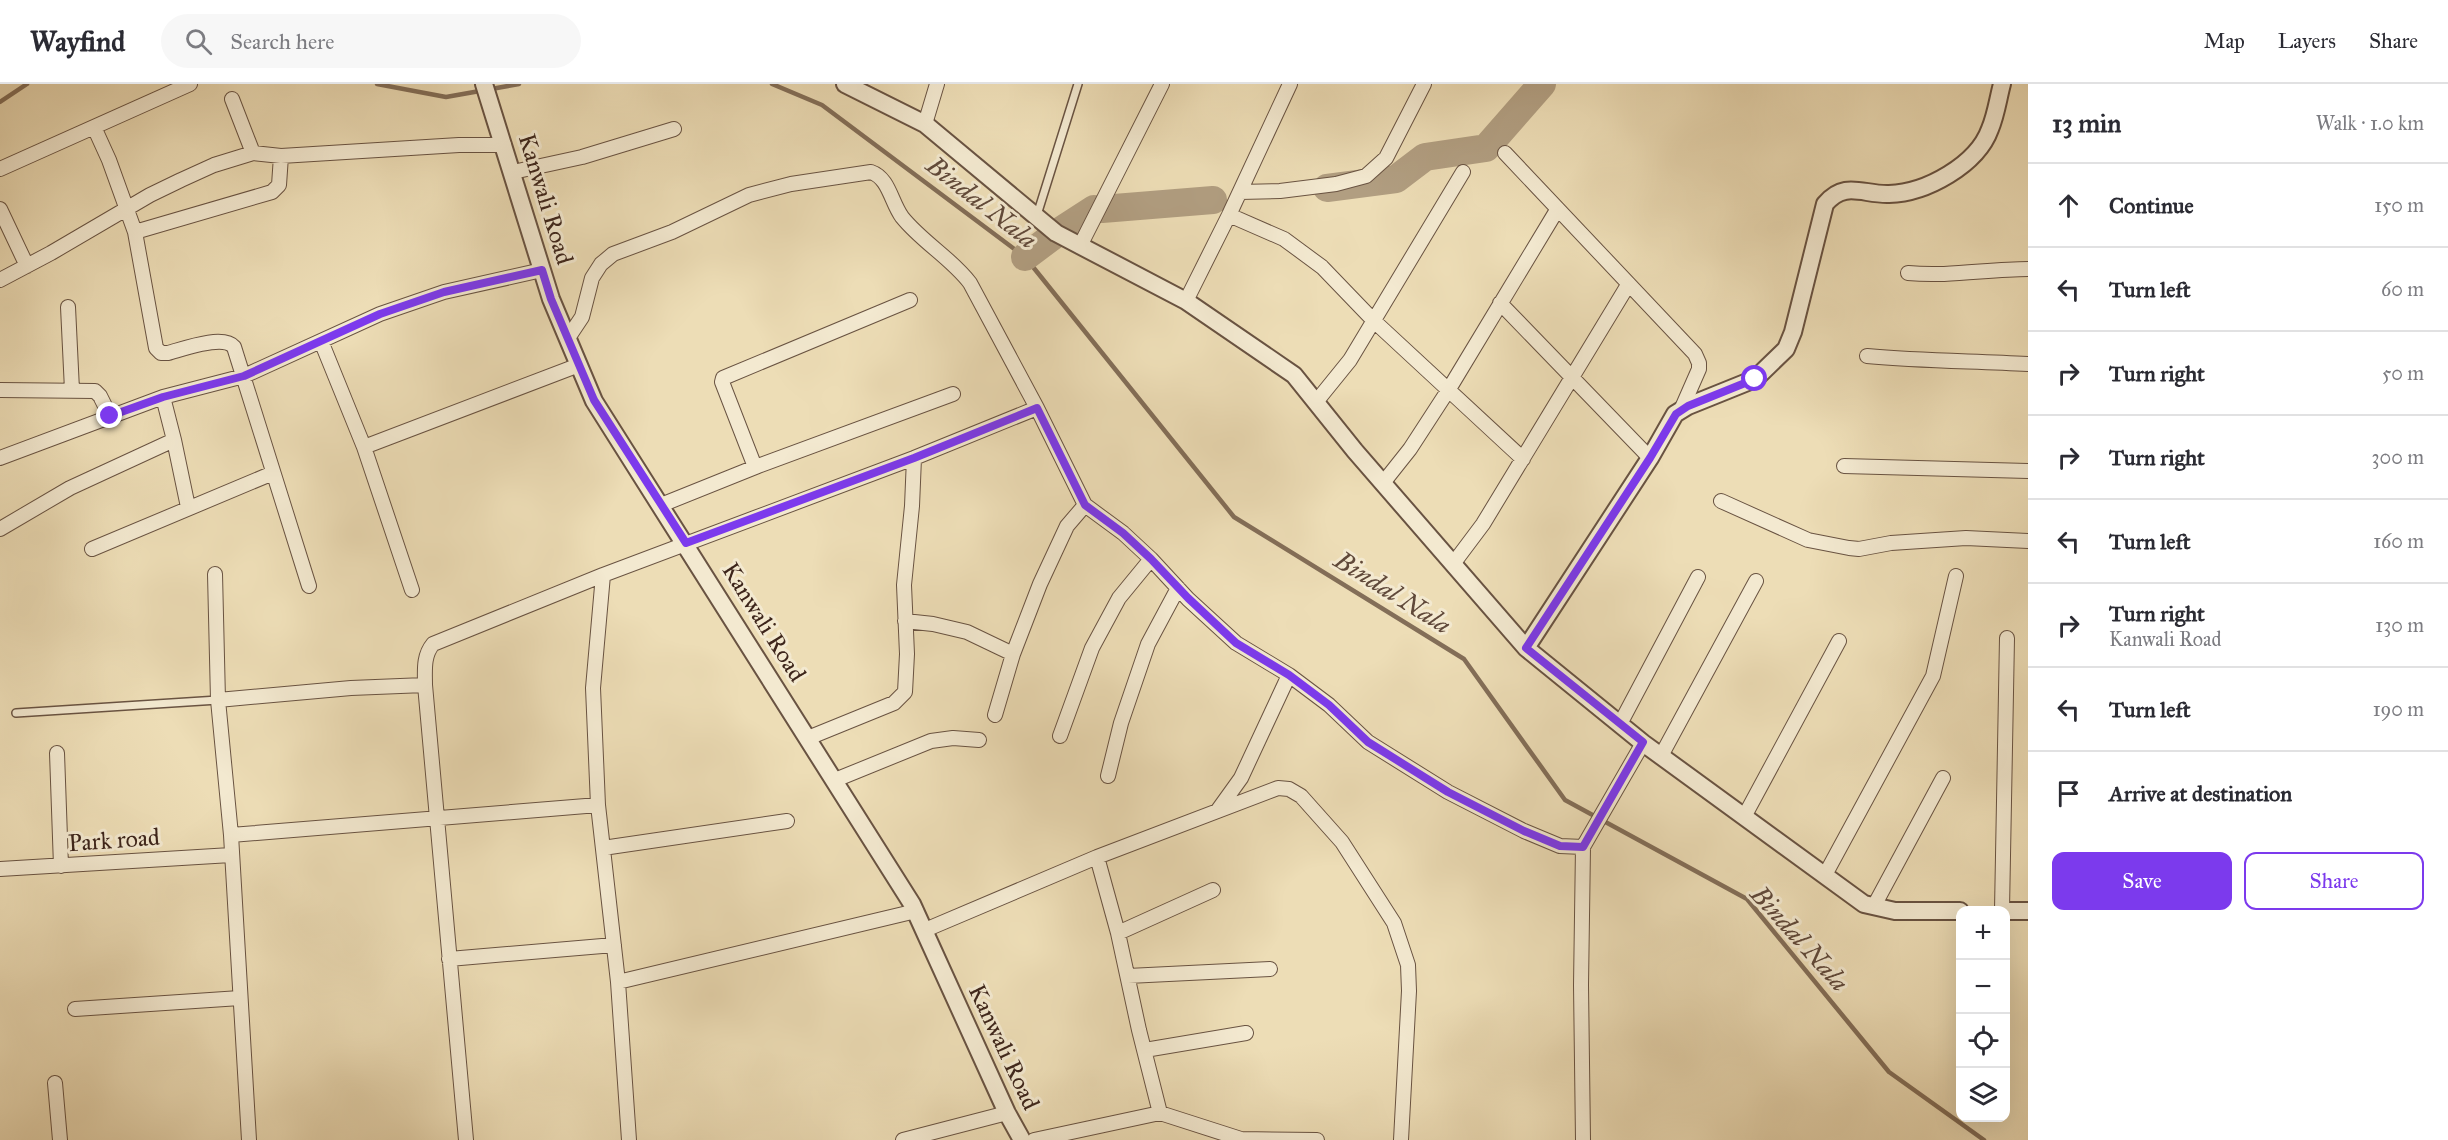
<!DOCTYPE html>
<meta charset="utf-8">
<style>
body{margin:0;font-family:"IM FELL Great Primer",serif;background:#f7f7f7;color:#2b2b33}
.controls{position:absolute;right:18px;bottom:18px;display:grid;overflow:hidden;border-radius:12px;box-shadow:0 6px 24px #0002}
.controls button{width:54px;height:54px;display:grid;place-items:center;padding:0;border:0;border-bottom:2px solid #e1e1e2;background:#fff;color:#2b2b33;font:30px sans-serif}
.stop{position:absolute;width:18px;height:18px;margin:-14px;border:4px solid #7c3aed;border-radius:50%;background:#fff}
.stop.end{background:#7c3aed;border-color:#fff;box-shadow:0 2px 6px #0008}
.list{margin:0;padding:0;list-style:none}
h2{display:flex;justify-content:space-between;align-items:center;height:78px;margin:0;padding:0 24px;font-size:26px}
h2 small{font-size:20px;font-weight:400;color:#7c7c81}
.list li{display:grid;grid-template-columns:39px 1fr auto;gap:18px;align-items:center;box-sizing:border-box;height:84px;padding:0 24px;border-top:2px solid #e1e1e2}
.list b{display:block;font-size:22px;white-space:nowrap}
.list p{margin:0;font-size:20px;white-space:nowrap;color:#7c7c81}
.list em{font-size:20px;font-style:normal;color:#7c7c81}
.actions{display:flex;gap:12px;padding:18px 24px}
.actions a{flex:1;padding:14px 0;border:2px solid #7c3aed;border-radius:12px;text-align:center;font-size:21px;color:#7c3aed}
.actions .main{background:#7c3aed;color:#fff}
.icon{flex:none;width:33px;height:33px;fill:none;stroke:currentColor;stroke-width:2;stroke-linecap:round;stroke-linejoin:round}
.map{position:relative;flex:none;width:2028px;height:1056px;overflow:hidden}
header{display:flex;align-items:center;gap:36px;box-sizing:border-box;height:84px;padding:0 30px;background:#fff;border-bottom:2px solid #e1e1e2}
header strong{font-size:28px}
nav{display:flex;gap:33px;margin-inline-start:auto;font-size:21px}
.search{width:420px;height:54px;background:#f7f7f7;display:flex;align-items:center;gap:15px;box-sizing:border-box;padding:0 21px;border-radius:33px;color:#7c7c81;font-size:22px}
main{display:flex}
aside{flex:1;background:#fff}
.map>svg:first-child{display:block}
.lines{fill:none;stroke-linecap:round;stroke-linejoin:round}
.stream{stroke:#836e58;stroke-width:4.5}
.river{stroke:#b19e81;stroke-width:28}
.service-casing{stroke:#695342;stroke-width:10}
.minor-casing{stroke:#695342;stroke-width:16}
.tertiary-casing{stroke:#695342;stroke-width:20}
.service{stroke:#f3e9d0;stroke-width:7}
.minor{stroke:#f3e9d0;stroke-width:14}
.tertiary{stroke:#f3e9d0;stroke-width:16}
.route{stroke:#7c3aed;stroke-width:8}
.labels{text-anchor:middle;stroke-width:6;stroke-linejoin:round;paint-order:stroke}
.street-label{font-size:24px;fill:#3d251b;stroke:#f3e9d0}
.water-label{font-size:26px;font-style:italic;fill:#60493a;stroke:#f3e9d0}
</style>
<header>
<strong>Wayfind</strong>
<div class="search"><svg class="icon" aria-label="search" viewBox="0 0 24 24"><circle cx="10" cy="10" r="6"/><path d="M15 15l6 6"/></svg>Search here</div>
<nav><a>Map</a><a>Layers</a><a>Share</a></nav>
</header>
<main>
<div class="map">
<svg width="2028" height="1056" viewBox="0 0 2028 1056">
<rect width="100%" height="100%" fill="#edddb6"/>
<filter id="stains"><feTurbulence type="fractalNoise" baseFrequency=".00333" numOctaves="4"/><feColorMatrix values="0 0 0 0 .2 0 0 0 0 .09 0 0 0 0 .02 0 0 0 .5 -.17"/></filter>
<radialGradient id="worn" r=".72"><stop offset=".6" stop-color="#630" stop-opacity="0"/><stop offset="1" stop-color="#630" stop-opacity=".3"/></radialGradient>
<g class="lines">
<path class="stream" d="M377 0 446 13 519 0
M772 0 822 21 1025 173 1234 433 1464 575 1565 716 1747 815 1889 988 1984 1056
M0 18 27 0"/>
<path class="river" d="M1327 104 1396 95 1425 73 1486 64 1542 0
M1102 125 1213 116
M1060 147 1094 125
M1025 173 1053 152"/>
<defs>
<path id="service" d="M1037 131 1078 0
M16 629 218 616"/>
<path id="minor" d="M232 15 253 69
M925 40 937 0
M94 43 109 76 135 148 156 264 161 269H168C183 265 223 250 234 263L309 502
M1505 69 1695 270 1699 279V285L1681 326
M0 85 190 0
M513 88 582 73 674 45
M1240 108 1280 107 1336 100 1366 92 1386 74 1424 0
M0 125 27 182
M1229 131 1284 155 1322 183 1374 237 1523 375
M135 148 272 108 279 101 281 72
M1080 162 1162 0
M1908 189C1948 193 1988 185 2028 185
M0 196 51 169 150 111 181 96 214 81 253 69 281 72 459 61H504
M1186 217 1229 131 1290 0
M1500 219 1650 374
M68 223 72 306
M568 254 582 233 592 194 601 180 613 170 672 148 749 111 791 100 871 88C889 94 891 118 902 133 922 158 951 174 970 199L1037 324
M321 257 364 363 412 506
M1867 272C1921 277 1974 277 2028 280
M0 306 95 307 100 312 110 332
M1316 318 1350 276 1463 88
M174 356 188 423
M364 363 579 281
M0 374 163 313 244 292 380 230 444 208 542 186
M1844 382 2028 387
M755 383 722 298 723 294 910 216
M1383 399 1410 365 1449 305 1557 126
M1721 417 1808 456 1849 464 1859 465 1891 459 1966 454 2028 457
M661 421 758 382 953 310
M0 445 70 404 174 356 163 313
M92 465 273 389
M1453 480 1483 440 1628 201
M215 490 218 616 231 751 249 1056
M603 491 593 604 598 721 618 898 629 1056
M905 537 933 540 967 548 1013 570
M218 616 351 604 425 601
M995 631 1013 570 1040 500 1067 442 1085 421
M1620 640 1698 493
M1060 652 1092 564 1119 514 1151 475
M808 654 894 619 905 608 907 570 904 501 912 422 914 374
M57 669 61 782
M1661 672 1756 497
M1108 692 1121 639 1148 560 1178 504
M835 696 931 657 953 654 979 656
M1218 726 1241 694 1289 591
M1744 733 1839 557
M231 751 598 721
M603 764 787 737
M1097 773 1118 849 1139 946 1160 1029
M0 785 231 771
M1825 791 1933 592 1956 492
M1874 822 1943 694
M2002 826 2007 554
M925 846 1097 773 1278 704 1289 705 1301 712 1342 758 1394 839 1408 881 1409 907 1401 1056
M1118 849 1213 806
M449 875 614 861
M1128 892 1270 885
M618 898 916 827
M75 925 240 914
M1145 966 1246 949
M55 999 60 1056
M466 1056 425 601C425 587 423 572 433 560L603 491 914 374 1037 324 1085 421 1123 449 1151 475 1188 515 1236 559 1289 591 1329 621 1368 658 1448 708 1524 747 1560 762 1583 763
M903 1056 1007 1029
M1034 1056 1160 1029 1241 1055 1317 1056
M1583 1056 1581 901 1583 763 1643 659"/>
<path id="tertiary" d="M484 0 551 215 594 317 912 820 1007 1029 1022 1056
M845 0 925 40 1056 149 1186 217 1294 291 1355 367 1526 564 1643 659 1864 820 1895 827H1960
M1526 564 1650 374 1675 330 1688 322 1755 295 1786 265 1793 248 1825 120C1845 96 1863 111 1889 110 1926 109 1977 81 1990 45 1996 31 1998 15 2002 0
M2006 827H2028"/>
</defs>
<use href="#service" class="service-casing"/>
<use href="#minor" class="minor-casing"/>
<use href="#tertiary" class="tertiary-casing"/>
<use href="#service" class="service"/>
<use href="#minor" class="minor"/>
<use href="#tertiary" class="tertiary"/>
</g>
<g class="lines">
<path class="route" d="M110 332 163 313 244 292 380 230 444 208 542 186 551 215 594 316 686 459 914 374 1037 324 1085 421 1123 449 1151 475 1188 514 1236 559 1289 591 1329 621 1368 658 1448 708 1524 747 1560 762 1583 763 1643 658 1526 564 1650 374 1676 330 1688 322 1755 295"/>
</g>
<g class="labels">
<g class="street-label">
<text transform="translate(546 115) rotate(73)" y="8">Kanwali Road</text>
<text transform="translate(764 538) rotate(58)" y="8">Kanwali Road</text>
<text transform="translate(114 756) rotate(-4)" y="8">Park road</text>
<text transform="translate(1004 963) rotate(65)" y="8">Kanwali Road</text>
</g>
<g class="water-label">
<text transform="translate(982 118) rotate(38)" y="9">Bindal Nala</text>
<text transform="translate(1393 508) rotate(32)" y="9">Bindal Nala</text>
<text transform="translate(1800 854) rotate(48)" y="9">Bindal Nala</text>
</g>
</g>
<rect width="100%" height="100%" filter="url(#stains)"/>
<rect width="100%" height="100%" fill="url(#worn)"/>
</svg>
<div class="controls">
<button>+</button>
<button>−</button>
<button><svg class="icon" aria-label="locate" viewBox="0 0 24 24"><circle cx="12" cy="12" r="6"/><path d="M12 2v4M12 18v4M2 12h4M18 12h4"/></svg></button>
<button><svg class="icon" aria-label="layers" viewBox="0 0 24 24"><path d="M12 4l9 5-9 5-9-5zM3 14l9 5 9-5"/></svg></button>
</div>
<div class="stop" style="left:1755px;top:295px"></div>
<div class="stop end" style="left:110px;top:332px"></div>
</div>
<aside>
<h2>13 min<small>Walk · 1.0 km</small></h2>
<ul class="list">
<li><svg class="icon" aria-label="ahead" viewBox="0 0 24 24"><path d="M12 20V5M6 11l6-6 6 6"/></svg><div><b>Continue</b></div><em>150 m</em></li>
<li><svg class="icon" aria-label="left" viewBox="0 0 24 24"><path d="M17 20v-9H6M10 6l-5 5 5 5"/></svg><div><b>Turn left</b></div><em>60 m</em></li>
<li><svg class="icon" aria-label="right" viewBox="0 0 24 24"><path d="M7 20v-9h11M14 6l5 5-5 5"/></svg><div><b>Turn right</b></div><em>50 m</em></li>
<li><svg class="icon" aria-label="right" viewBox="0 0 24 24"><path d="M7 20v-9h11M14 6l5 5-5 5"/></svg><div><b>Turn right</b></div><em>300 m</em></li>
<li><svg class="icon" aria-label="left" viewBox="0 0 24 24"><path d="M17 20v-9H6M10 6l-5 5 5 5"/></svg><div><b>Turn left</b></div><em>160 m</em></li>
<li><svg class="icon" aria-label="right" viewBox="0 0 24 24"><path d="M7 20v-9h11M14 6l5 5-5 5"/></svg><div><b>Turn right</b><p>Kanwali Road</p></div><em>130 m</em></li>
<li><svg class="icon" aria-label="left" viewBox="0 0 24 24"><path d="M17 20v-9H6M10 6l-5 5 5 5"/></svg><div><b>Turn left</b></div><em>190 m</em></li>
<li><svg class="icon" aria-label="arrive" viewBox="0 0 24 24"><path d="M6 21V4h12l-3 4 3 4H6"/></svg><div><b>Arrive at destination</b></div></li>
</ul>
<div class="actions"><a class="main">Save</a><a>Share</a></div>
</aside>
</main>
